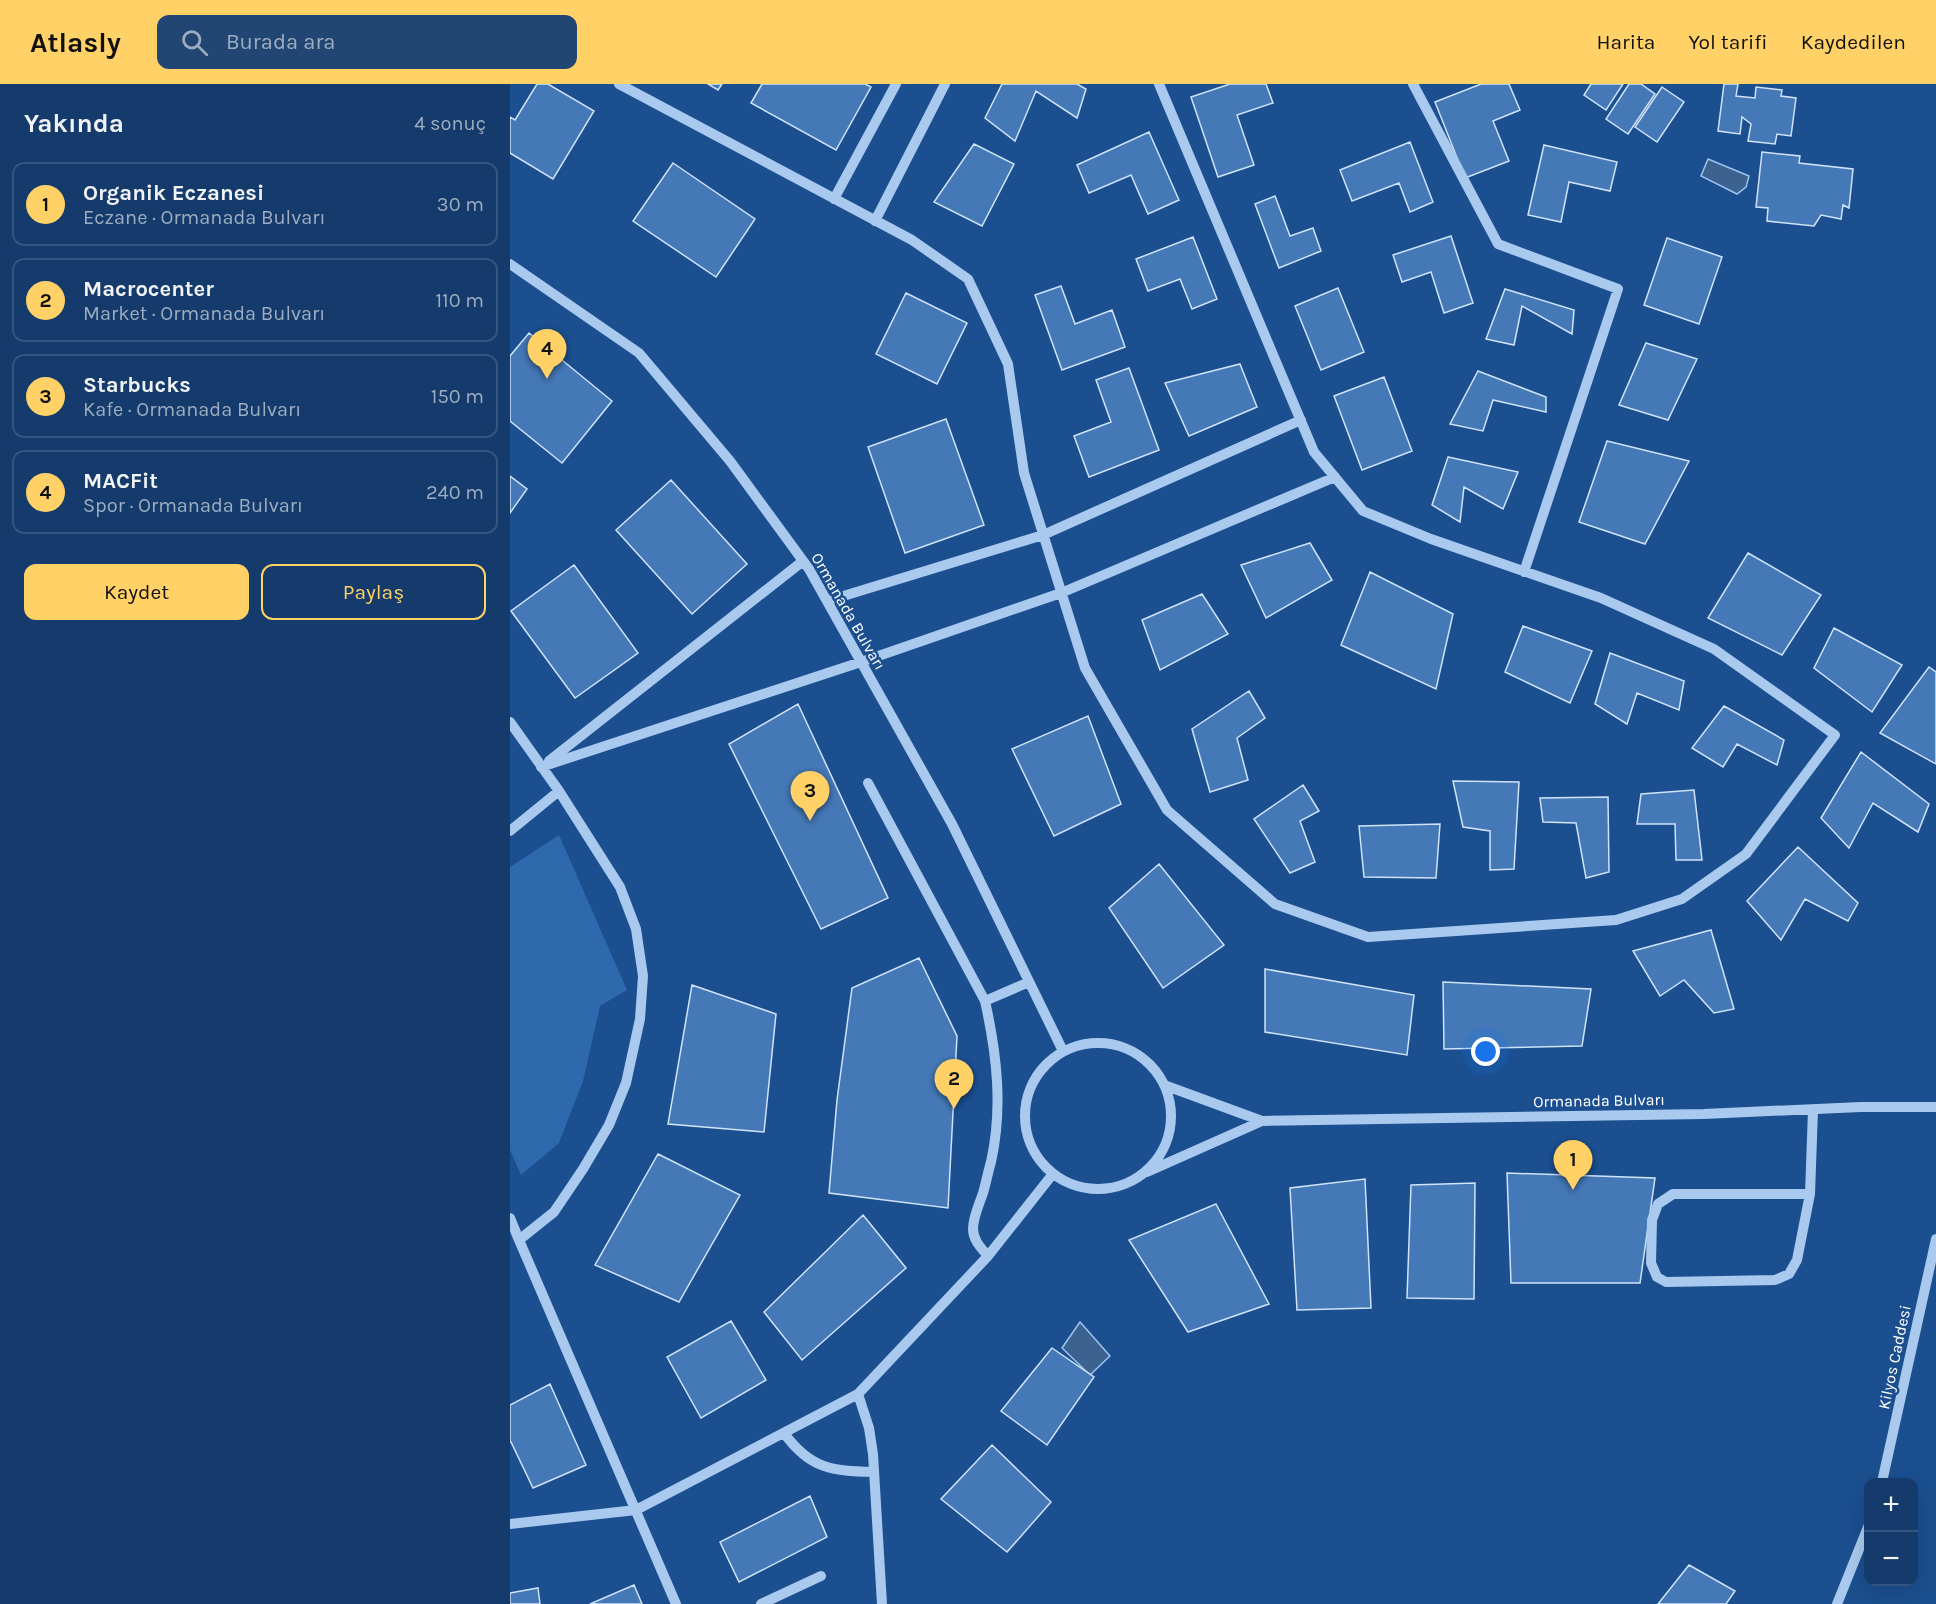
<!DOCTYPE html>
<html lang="tr">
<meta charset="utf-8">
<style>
body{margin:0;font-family:Karla,sans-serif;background:#214673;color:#f1f3f6}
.controls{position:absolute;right:18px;bottom:18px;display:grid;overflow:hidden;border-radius:12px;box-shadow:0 6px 24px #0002}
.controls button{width:54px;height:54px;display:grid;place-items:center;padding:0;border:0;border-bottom:2px solid #33557e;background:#143b6b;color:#f1f3f6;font:30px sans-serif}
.you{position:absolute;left:976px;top:968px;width:21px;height:21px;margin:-15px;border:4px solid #fff;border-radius:50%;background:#1a73e8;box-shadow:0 0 0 9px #1a73e833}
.badge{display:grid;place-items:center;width:39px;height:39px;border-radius:50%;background:#ffd166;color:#111;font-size:20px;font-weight:700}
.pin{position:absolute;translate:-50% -50px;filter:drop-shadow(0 2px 3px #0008)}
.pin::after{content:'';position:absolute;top:32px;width:21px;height:18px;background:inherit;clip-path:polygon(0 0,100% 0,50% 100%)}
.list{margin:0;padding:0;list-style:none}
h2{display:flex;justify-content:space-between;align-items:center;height:78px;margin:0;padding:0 24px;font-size:26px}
h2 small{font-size:20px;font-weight:400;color:#9dadc1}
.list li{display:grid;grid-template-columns:39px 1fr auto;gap:18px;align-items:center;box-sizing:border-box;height:84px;margin:0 12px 12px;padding:0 12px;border:2px solid #33557e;border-radius:12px}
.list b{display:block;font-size:22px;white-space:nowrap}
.list p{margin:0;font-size:20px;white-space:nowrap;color:#9dadc1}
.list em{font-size:20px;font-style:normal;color:#9dadc1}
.actions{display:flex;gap:12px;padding:18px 24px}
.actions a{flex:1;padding:14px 0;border:2px solid #ffd166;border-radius:12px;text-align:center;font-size:21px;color:#ffd166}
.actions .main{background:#ffd166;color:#111}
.icon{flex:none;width:33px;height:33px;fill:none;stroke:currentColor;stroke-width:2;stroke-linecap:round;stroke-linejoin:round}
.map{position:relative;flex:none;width:1426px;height:1520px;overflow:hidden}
header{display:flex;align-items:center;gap:36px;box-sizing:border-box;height:84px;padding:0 30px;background:#ffd166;color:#111}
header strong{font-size:28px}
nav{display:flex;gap:33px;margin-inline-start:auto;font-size:21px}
.search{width:420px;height:54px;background:#214673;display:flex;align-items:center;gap:15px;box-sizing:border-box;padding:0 21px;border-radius:12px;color:#9dadc1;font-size:22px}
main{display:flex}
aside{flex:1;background:#143b6b}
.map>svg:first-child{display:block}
.green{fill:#2e69ad}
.water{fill:#3c6290;stroke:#9cc4f0;stroke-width:1.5}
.building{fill:#4478b7;stroke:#cfe3fa;stroke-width:1.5}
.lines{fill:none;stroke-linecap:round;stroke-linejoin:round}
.minor{stroke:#a9c9ee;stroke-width:10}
.labels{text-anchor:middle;stroke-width:5;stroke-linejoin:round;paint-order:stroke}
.street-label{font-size:16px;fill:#fff;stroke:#1b4f8f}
</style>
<header>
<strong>Atlasly</strong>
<div class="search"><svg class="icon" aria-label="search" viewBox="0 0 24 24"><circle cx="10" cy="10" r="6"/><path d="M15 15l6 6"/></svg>Burada ara</div>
<nav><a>Harita</a><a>Yol tarifi</a><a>Kaydedilen</a></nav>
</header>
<main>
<aside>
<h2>Yakında<small>4 sonuç</small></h2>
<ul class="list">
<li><span class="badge">1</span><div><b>Organik Eczanesi</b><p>Eczane · Ormanada Bulvarı</p></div><em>30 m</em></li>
<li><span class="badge">2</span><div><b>Macrocenter</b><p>Market · Ormanada Bulvarı</p></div><em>110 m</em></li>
<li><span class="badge">3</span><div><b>Starbucks</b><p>Kafe · Ormanada Bulvarı</p></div><em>150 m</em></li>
<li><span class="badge">4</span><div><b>MACFit</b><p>Spor · Ormanada Bulvarı</p></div><em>240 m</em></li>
</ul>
<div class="actions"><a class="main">Kaydet</a><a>Paylaş</a></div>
</aside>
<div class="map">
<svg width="1426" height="1520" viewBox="0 0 1426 1520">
<rect width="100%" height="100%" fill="#1b4f8f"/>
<path class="green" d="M49 751 117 906 90 922 73 997 49 1059 11 1091 0 1066V783Z"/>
<path class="water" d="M1198 75 1239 92 1236 103 1227 110 1191 92Z
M570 1238 600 1272 580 1291 552 1264Z"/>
<path class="building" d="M27 0H38L84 27 43 95 0 69V33L5 36Z
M198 0H212L208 6Z
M252 0H355L361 3 326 66 241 19Z
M492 0H567L576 5 567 34 526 7 505 57 475 34Z
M720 0H756L763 19 727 31 744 81 708 93 681 13Z
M971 0H999L1010 26 983 37 999 77 955 94 925 18Z
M1081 0H1113L1096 26 1074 11Z
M1119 0H1131L1145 10 1118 50 1096 35Z
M1214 0H1228L1226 12 1245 14 1246 3 1272 6 1271 12 1286 14 1281 52 1267 50 1265 60 1238 57 1241 40 1232 33 1230 50 1208 47Z
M1152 3 1174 18 1147 58 1125 43Z
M639 48 669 116 638 130 621 91 579 109 567 81Z
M900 58 923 118 900 128 889 99 842 117 830 86Z
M464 60 504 80 472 142 424 118Z
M1034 61 1107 78 1100 107 1059 98 1051 138 1018 131Z
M1252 68 1290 72 1289 79 1343 85 1339 124 1333 121 1331 135 1311 131 1304 142 1257 137 1258 124 1246 123Z
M163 79 245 135 206 193 123 137Z
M765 112 780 152 803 144 811 167 769 184 745 120Z
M941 152 963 219 934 229 921 188 892 198 883 171Z
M683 153 707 215 682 225 670 195 638 207 626 175Z
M1157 154 1212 173 1189 240 1134 221Z
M551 202 565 240 602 226 615 263 552 286 525 211Z
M828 204 854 268 811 286 785 222Z
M995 205 1064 226 1062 250 1012 222 1004 261 976 255Z
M396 209 457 239 427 300 366 270Z
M19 249 102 317 52 379 0 337V272Z
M1136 259 1187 275 1158 336 1109 321Z
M730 280 747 323 679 352 655 299Z
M619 284 649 366 579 393 564 352 601 338 586 296Z
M968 287 1036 313V328L983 316 973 347 940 340Z
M874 293 902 367 852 386 824 312Z
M436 335 474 441 395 469 358 363Z
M1097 357 1179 377 1135 460 1069 438Z
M938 373 1008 388 993 425 954 403 950 438 922 421Z
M0 392 17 405 0 429Z
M161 396 237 480 182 530 106 446Z
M800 459 822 496 756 534 731 481Z
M1238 469 1311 511 1272 571 1198 534Z
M64 481 128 569 65 614 1 527Z
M860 488 943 530 926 605 831 561Z
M692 510 718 550 650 586 632 536Z
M1013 542 1082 567 1060 619 995 588Z
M1324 544 1392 581 1362 628 1304 584Z
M1100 569 1174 597 1169 626 1127 609 1117 640 1085 620Z
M1419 583 1426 588V680L1370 649Z
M739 607 755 634 727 654 738 696 700 708 682 645Z
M288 620 378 814 311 845 219 660Z
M1214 622 1274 656 1267 681 1227 660 1213 683 1182 664Z
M578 632 611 720 544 752 502 665Z
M1351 668 1419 720 1408 748 1363 719 1339 764 1311 734Z
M943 697 1009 698 1004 785 980 786V747L953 743Z
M793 701 809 727 790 737 805 778 780 789 744 735Z
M1184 706 1192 776H1166L1165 740H1127L1131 710Z
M1098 713 1099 788 1076 794 1066 739 1033 738 1030 714Z
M930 740 926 794 854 793 849 742Z
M1288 763 1348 819 1338 837 1295 815 1271 856 1237 817Z
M649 780 714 861 653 904 599 824Z
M1201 846 1224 925 1204 929 1174 896 1150 912 1123 867Z
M409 874 447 952 438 1124 319 1109 327 1016 342 904Z
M755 885 904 911 897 971 755 948Z
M933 898 1081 905 1072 962 934 965Z
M182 901 266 930 254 1048 158 1040Z
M148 1070 230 1111 169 1218 85 1181Z
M997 1089 1145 1094 1130 1199H1001Z
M855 1095 861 1224 787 1226 780 1104Z
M965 1099 964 1215 897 1214 901 1101Z
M706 1120 759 1220 678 1248 619 1156Z
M353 1131 396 1184 292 1276 254 1228Z
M221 1237 256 1296 191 1334 157 1273Z
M542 1264 584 1293 537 1361 491 1327Z
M40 1300 76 1381 23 1404 1 1358H0V1321Z
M482 1361 541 1418 497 1468 431 1415Z
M300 1412 317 1453 229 1498 210 1458Z
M1179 1481 1225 1507 1216 1520H1148Z
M124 1501 132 1520H80Z
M28 1504 30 1520H0V1509Z"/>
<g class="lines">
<path class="minor" d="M109 0 402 156 458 195 498 280 514 389 575 584 657 726 765 820 858 853 1106 836 1172 815 1236 770 1325 651 1204 565 1091 514 921 455 853 427 804 368 649 0
M903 0 988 160 1108 205 1014 488
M324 115 386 0
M365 137 435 0
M0 180 129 269 220 377 299 485 442 740 553 967
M317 517 533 451 791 336
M0 638 49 707 110 803 126 845 133 892 130 935 116 999 99 1041 73 1085 44 1128 9 1156 166 1520
M39 677 293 477
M31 683 351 578 551 509 825 393
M358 699 475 917C487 971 493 1024 481 1078 478 1088 476 1099 473 1109 469 1121 463 1133 463 1145 463 1156 471 1164 478 1172
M0 747 49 707
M475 917 519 898
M515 1032a73 73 0 1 1 146 0a73 73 0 1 1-146 0Z
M654 1001 752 1037 1194 1030 1351 1023H1426
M637 1088 752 1037
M1300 1110H1163L1148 1120 1142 1136 1141 1179 1147 1193 1156 1198 1265 1196 1279 1190 1287 1176 1300 1110 1303 1026
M0 1134 9 1156
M348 1310 359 1344 363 1370 372 1520
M274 1349C300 1385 322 1387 363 1388
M1372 1398 1426 1155
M0 1440 126 1426 348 1310 478 1172 542 1091
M251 1520 311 1492
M1327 1520 1358 1443"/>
</g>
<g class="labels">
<g class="street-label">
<text transform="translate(339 527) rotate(60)" y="6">Ormanada Bulvarı</text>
<text transform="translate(1089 1016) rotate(-1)" y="6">Ormanada Bulvarı</text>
<text transform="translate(1384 1273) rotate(-78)" y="6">Kilyos Caddesi</text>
</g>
</g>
</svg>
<div class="controls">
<button>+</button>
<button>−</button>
</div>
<div class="you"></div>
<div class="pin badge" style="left:1063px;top:1106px">1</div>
<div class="pin badge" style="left:444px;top:1025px">2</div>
<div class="pin badge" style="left:300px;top:737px">3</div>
<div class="pin badge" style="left:37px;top:295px">4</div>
</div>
</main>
